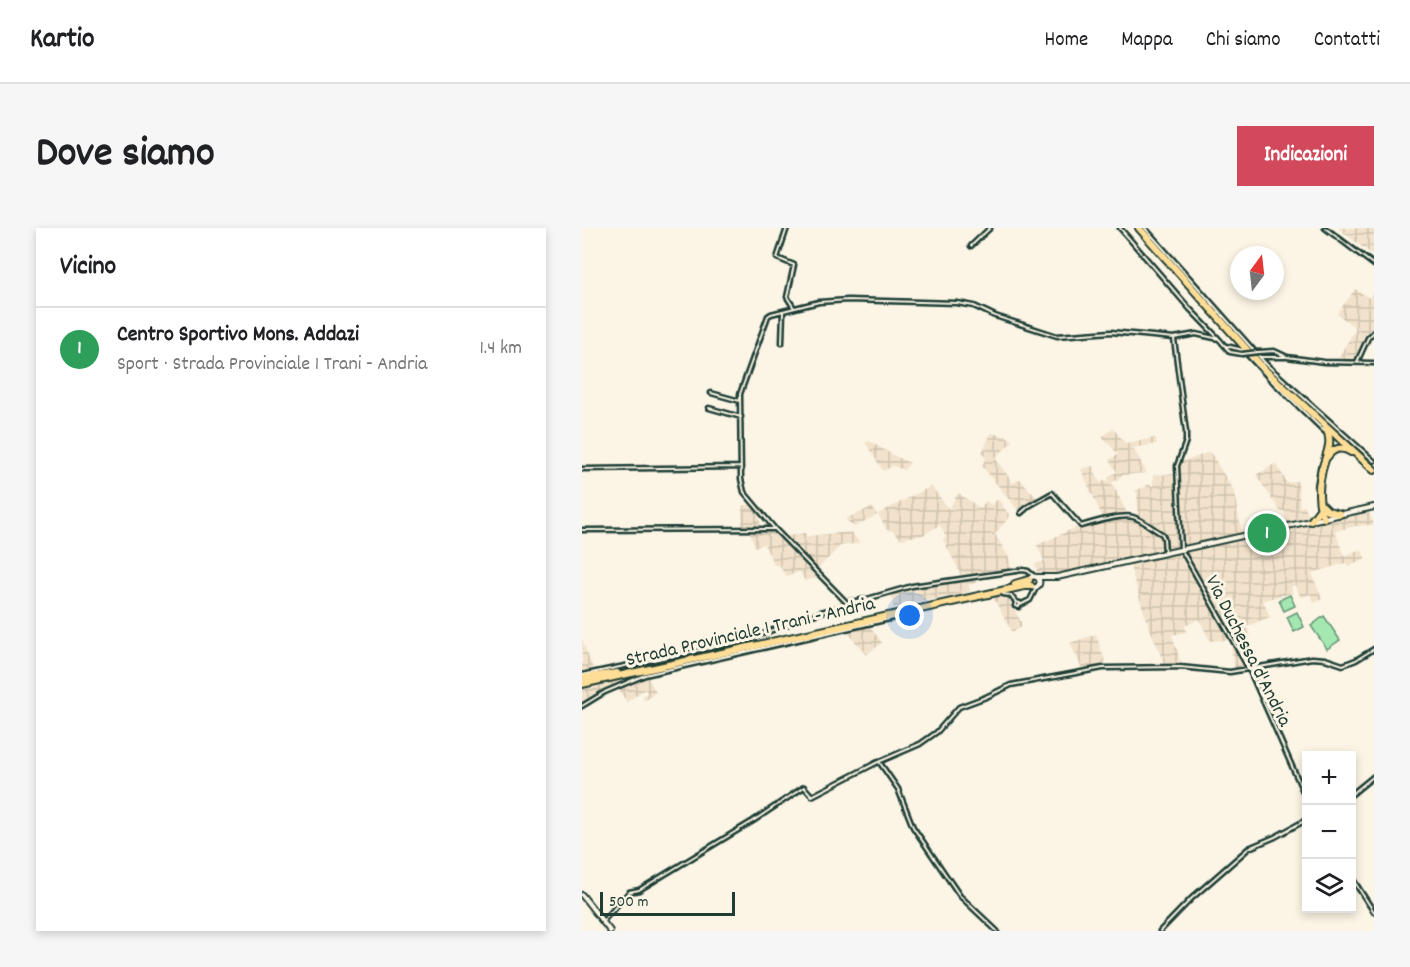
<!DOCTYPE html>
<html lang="it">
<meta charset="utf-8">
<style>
body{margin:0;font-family:Dekko,sans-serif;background:#f6f6f6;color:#202124}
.controls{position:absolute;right:18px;bottom:18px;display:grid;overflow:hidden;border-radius:0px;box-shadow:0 3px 9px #0003}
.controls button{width:54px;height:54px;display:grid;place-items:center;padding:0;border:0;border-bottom:2px solid #e0e0e0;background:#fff;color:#202124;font:30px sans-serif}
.compass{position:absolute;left:648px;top:18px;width:54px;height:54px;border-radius:50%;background:#fff;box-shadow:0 3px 9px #0003;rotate:15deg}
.scale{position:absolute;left:18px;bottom:15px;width:135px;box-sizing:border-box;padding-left:6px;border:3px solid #1f3d34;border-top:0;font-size:16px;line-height:21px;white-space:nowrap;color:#1f3d34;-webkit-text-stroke:4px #fcf5e5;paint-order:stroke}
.you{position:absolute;left:328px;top:388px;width:21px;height:21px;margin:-15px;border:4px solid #fff;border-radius:50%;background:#1a73e8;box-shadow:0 0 0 9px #1a73e833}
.badge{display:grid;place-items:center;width:39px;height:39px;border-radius:50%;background:#d1495b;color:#fff;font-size:20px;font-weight:700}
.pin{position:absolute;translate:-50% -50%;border:3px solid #fff;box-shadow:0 2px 6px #0006}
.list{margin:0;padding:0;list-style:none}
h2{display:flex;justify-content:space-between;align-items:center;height:78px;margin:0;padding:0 24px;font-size:26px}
h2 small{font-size:20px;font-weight:400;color:#757577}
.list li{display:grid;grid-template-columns:39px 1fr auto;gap:18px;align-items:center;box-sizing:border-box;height:84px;padding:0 24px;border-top:2px solid #e0e0e0}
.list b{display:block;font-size:22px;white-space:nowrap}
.list p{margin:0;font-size:20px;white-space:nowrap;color:#757577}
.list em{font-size:20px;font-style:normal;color:#757577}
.icon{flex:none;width:33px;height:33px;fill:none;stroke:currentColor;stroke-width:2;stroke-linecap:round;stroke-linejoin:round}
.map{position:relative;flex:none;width:792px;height:703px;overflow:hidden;border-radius:0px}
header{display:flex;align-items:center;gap:36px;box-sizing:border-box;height:84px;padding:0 30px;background:#fff;border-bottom:2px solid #e0e0e0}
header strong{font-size:28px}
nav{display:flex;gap:33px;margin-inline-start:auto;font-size:21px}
.intro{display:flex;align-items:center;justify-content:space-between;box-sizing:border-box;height:144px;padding:0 36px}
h1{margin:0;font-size:42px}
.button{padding:15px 27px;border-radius:0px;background:#d1495b;color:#fff;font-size:21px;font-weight:700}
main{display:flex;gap:36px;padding:0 36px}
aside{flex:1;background:#fff;border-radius:0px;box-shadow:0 3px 9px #0003}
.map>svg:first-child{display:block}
.industrial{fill:url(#industrial-grid)}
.green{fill:#a4e7b1;stroke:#629272;stroke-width:1.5}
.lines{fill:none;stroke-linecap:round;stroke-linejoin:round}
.minor-casing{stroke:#1f3d34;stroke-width:7}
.tertiary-casing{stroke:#1f3d34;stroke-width:8}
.secondary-casing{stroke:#1f3d34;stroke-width:8}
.trunk-casing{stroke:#1f3d34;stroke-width:10}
.minor{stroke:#fcf5e5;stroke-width:2}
.tertiary{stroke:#fcf5e5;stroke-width:4}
.secondary{stroke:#fcf5e5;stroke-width:4}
.trunk{stroke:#fedd96;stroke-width:6}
.rail{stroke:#1f3d34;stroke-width:1.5}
.minor-bridge-casing{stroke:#1f3d34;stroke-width:7;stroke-linecap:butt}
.minor-bridge{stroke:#fcf5e5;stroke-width:2}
.labels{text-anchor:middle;stroke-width:6;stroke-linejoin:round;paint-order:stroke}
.street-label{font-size:20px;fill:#1f3d34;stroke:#fcf5e5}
</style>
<header>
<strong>Kartio</strong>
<nav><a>Home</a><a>Mappa</a><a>Chi siamo</a><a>Contatti</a></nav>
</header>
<div class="intro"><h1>Dove siamo</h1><a class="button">Indicazioni</a></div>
<main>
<aside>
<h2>Vicino<small></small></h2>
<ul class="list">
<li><span class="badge" style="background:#2e9e5b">1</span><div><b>Centro Sportivo Mons. Addazi</b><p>Sport · Strada Provinciale 1 Trani - Andria</p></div><em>1.4 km</em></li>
</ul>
</aside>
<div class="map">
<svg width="792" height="703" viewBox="0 0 792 703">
<defs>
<pattern id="industrial-grid" width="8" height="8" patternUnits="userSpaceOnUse" patternTransform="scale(1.5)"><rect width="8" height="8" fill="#f2e2cb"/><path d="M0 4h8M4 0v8" fill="none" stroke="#cfc3af"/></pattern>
</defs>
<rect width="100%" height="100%" fill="#fcf5e5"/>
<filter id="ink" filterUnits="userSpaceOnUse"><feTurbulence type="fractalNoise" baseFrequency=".0167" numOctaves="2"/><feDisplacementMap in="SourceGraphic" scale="12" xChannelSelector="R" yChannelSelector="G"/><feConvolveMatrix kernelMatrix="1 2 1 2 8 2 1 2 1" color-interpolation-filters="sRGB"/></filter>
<g filter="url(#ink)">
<path class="industrial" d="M756 0H792V28L761 4Z
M773 61 787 70 792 63V111L785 107 775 132 756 130 774 100 755 86Z
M531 200 543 215 573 210 575 213 574 216 551 220 565 245 541 247 530 255 546 287 556 290 555 265 553 262 564 259 565 256 571 258V247L593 246 594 236 628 224 652 263 660 306 706 299 702 283H698L674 247 694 235 705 255 716 253 718 279 723 278 728 294 786 281 792 297 774 298 753 303 762 328 779 321 784 331 766 339 764 335 730 345 740 371 732 375 728 366 719 370 713 357 709 359 711 365 681 372 688 389 664 399 669 409 662 412 672 438 653 442 648 412 628 413 617 391 603 398 605 404 590 407 600 438H583L564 391 546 332 469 347 459 348 453 344 455 342 453 336 462 333 455 317 495 299 522 293 499 241 511 238 518 255 523 252 527 254 526 249 535 244 527 232 536 226 520 209Z
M409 205 424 208 431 213 413 230 431 255 438 251 456 271 438 285 400 238 404 230 400 225Z
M288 213 309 226 328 235 322 242 311 238 301 243 283 214Z
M349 258 367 281 376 265 398 280 404 273 409 277 416 271 428 288 413 306 427 330 430 341 379 347 361 311 364 309 358 297 341 307 319 311 311 303 305 302 296 286Z
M172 275 176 280 179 301 191 302 199 309 223 305 224 308 269 304 278 315 258 318 234 343 239 349 223 353 218 344 205 348 201 344 198 338 192 337 182 316 173 319 166 299H160V278Z
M290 279 295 287 272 299 263 291Z
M393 349 394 355 387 356 388 364 312 380 308 364Z
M419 368 426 369 439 394 440 399 430 404 411 369Z
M287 397 300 415 284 427 264 402Z
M514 406 524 437 500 441 488 415Z
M0 412 12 443 0 446Z
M65 448 74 464 63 473 60 469 65 465 63 461 45 474 35 460Z
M37 452 38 454 0 477V460Z"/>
<path class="green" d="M708 367 713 378 702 383 697 372Z
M715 384 722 399 712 404 705 389Z
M742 388 758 412 745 421 729 398Z"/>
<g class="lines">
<defs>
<path id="minor" d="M205 0 195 30 212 37 205 69 212 80
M538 0 607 80 636 110
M563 0 684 136 792 233
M743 0 792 37
M389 18 408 0
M592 111 604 204V213L595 238 599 321 667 441 724 570
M200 115 201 84
M644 118 661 122 689 152 742 203
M677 124 692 123 705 129 742 134 792 135
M678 129H703
M775 134 786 110 792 104
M129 165 158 173
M127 180 159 189
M0 241 159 239
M735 260 738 240
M439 285 447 278 470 265 499 298C509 295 541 286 551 289 561 292 571 301 580 306L582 310 583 325
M193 301 162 264 159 251 158 166 186 88 189 86 237 74 266 72 375 75 392 78 413 88 475 108 529 104 592 110 614 106 637 111 648 124 660 126
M0 302 193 301 266 376
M421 366 428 367 434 374
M269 373 271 376 268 379 266 376Z
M269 374 285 371 330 358 441 342 446 343 453 349
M434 374 438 375 437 379 433 378Z
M438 377 448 372 455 358
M0 447 161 413 239 384 266 377
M0 478 23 464 63 447 325 387
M298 535 316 561 331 599 378 668 415 703
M770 566 792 548
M770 650 792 684
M22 692 47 664 57 662 171 593 222 559 230 568 294 535 338 516 355 504 377 479 404 469 429 457 521 440 598 439 648 444 730 430 743 431 761 437 774 432 792 421
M578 703 610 670 667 620 693 609 724 592"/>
<path id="tertiary" d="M0 667 28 703"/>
<path id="secondary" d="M446.5 354a5.5 5.5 0 1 1 11 0a5.5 5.5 0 1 1-11 0Z
M454 349H475L792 279"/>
<path id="trunk" d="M557 0 683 142 792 242
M745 229C751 220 760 218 769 224
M741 278 746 283 758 286
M742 290C736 279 736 259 739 247 741 232 753 215 744 201
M729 293 739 280
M433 356 447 352
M0 450 35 445
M0 456 442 358H449"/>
</defs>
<use href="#minor" class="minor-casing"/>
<use href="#tertiary" class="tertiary-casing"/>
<use href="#secondary" class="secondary-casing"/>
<use href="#trunk" class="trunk-casing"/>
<use href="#minor" class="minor"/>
<use href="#tertiary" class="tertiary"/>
<use href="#secondary" class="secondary"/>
<use href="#trunk" class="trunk"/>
<path class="rail" d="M748 0 792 33"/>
<defs>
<path id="minor-bridge" d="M660 126 677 124"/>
</defs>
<use href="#minor-bridge" class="minor-bridge-casing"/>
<use href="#minor-bridge" class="minor-bridge"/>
</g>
</g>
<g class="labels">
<g class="street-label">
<text transform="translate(168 402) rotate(-13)" y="7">Strada Provinciale 1 Trani - Andria</text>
<text transform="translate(668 422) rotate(63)" y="7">Via Duchessa d'Andria</text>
</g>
</g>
</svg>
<div class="controls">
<button>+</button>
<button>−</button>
<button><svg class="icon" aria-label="layers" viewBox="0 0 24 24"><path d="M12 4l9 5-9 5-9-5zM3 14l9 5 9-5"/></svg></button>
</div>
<svg class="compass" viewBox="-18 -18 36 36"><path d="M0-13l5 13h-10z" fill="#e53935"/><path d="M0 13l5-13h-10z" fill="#757577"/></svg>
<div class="scale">500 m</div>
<div class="you"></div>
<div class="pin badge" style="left:685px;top:305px;background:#2e9e5b">1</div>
</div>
</main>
